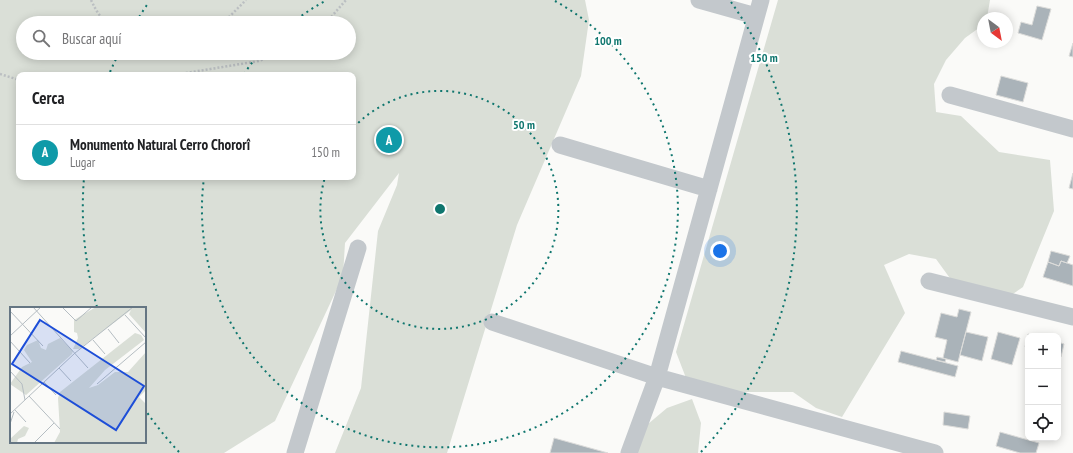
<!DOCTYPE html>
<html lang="es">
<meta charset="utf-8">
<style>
body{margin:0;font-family:"PT Sans Narrow",sans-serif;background:#f2f2f2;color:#202124}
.controls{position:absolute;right:12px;bottom:12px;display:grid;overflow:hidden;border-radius:8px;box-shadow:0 2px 10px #0003}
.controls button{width:36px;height:36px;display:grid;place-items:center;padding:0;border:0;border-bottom:1px solid #e0e0e0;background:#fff;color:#202124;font:20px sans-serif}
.compass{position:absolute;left:977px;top:12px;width:36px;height:36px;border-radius:50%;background:#fff;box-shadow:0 2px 10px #0003;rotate:148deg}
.you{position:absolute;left:720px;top:251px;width:14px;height:14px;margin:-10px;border:3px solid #fff;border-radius:50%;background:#1a73e8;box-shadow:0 0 0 6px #1a73e833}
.badge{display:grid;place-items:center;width:26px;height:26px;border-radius:50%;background:#0f766e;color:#fff;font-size:13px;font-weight:700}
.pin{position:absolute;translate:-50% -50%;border:2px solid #fff;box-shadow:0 1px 4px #0006}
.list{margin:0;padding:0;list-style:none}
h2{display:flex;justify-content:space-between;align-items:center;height:52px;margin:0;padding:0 16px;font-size:17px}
h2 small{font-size:13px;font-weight:400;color:#757577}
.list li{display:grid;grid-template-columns:26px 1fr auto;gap:12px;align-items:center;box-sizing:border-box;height:56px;padding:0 16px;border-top:1px solid #e0e0e0}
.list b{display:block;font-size:15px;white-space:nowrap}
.list p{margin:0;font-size:13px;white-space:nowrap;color:#757577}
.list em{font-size:13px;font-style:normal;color:#757577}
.icon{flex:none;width:22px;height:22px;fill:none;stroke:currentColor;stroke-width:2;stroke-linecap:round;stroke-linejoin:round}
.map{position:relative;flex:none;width:1073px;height:453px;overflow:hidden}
.search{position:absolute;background:#fff;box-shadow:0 2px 10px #0003;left:16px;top:16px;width:340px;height:44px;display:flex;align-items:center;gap:10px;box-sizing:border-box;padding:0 14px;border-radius:22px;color:#757577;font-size:15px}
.panel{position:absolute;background:#fff;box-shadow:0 2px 10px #0003;left:16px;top:72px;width:340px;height:108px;border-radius:8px}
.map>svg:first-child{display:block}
.green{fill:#dadfd7;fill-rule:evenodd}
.building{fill:#aab3b9;stroke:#dcdcda}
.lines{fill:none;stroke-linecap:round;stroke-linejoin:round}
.path{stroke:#bbbfc2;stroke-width:2.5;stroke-dasharray:2 2;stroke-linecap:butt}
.minor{stroke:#c3c8cc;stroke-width:17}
.ring{fill:none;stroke:#0f766e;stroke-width:2;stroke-dasharray:2 4}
.inset-road{fill:none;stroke:#b5bdc2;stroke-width:1}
.view{fill:#1d4ed8;fill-opacity:0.15;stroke:#1d4ed8;stroke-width:2}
.inset-edge{fill:none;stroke:#657683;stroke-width:2}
.centre{fill:#0f766e;stroke:#fff;stroke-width:2}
.ring-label{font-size:12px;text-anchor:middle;font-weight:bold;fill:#0f766e;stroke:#fff;stroke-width:4;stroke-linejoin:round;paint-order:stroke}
</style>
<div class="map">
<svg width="1073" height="453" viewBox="0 0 1073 453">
<rect width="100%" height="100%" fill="#fafaf8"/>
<path class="green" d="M0 0H585L589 20 581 76 517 225 451 440 447 453H335L361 388 378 231 397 185 399 173 345 243 343 276 275 421 224 453H0ZM23 23H349V53H23ZM19 75H353V177H19ZM11 308H145V442H11Z
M778 0H990L987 18H983V25L965 38 946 60 934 84 936 112 961 116 999 152 1050 160 1054 211 1023 287 1001 302 952 281 936 259 909 254 884 265 905 313 842 417 816 408 793 392H738L686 378 676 352Z
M692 399 701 423 698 453H637L648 424 667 408Z"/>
<path class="building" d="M1037 6 1051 9 1042 40 1018 33 1021 22 1032 25Z
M1073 43V57L1069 56Z
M1001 76 1028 83 1023 102 996 95Z
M1073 173V189L1069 188Z
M1051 251 1070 256 1067 263 1061 261 1059 266 1048 262Z
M1061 261 1073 265V286L1043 277 1048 262 1059 266Z
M959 309 971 312 958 362 943 358 947 340 935 337 941 313 957 317Z
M966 332 988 337 982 361 960 355Z
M998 332 1020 338 1012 365 991 359Z
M1028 334 1034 336H1028V348L1025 347Z
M1058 342 1064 344 1061 357 1058 356Z
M901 351 958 366 955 377 898 362Z
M937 357 946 359 945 362 936 360Z
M944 412 970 416 968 429 943 425Z
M1000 432 1039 443 1036 453H1020L996 446Z
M554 438 608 453H550Z"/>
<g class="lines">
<path class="path" d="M91 0C96 10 99 17 108 23
M223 23 246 0
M326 23 346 0
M0 74 16 79 19 80
M174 75 259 61 277 53"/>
<path class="minor" d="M699 0 756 16
M950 95 1073 129
M560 145 709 189
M929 281 1073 317
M492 322 657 377 935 453
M295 453 358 248
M629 453 657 377 761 0"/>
</g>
<g class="ring">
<path d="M354 127A119 119 0 1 1 325 177"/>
<path d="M244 74A238 238 0 0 1 259 54M292 23A238 238 0 0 1 325 1M555 1A238 238 0 1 1 204 178"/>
<path d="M179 452A357 357 0 0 1 146 411M97 307A357 357 0 0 1 84 178M110 72A357 357 0 0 1 118 55M136 22A357 357 0 0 1 149 2M731 2A357 357 0 0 1 701 452"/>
</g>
<g transform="translate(10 307)">
<rect width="136" height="136" fill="#fafaf8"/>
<path d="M86 0H136V26L119 7 121 3 69 42H63L68 31 67 26 64 25V13ZM125 26 131 28 134 33 95 63 79 81 88 78 105 65H118L136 45V83L129 90 136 97V136H44L50 125 48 91 50 85ZM50 31 63 44 62 47 16 88 0 77 12 60 22 55 14 43 17 38 28 33 31 41 36 43 38 37ZM14 119 19 121 15 129 8 132 7 136H0V132Z" fill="#dadfd7"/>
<path class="inset-road" d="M23 0 78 61M52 0 66 14 82 0M0 4 33 39M115 8 136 31M98 22 109 36M0 29 31 0M83 33 95 47M0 34 20 56M49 61 61 74M0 64 12 77 15 93M34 75 46 88M87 77 136 35M19 89 50 122M5 103 16 115M0 107 65 46 123 0M0 117 4 105M24 136 44 116"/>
<path class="view" d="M30 13 134 79 106 123 2 57Z"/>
<rect width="136" height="136" class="inset-edge"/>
</g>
<circle cx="440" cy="209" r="6" class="centre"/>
<g class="ring-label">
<text x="608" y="45">100 m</text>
<text x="764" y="62">150 m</text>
<text x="524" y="129">50 m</text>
</g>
</svg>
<div class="controls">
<button>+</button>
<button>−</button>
<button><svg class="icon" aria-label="locate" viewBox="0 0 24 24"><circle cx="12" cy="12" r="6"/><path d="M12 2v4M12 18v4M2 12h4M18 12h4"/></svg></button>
</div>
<svg class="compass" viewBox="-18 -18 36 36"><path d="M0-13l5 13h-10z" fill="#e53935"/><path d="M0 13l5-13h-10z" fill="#757577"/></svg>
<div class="you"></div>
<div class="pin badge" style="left:389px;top:140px;background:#0f9aa8">A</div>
<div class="search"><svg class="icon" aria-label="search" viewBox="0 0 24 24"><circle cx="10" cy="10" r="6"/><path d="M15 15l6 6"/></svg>Buscar aquí</div>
<section class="panel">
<h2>Cerca<small></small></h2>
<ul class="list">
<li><span class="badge" style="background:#0f9aa8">A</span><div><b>Monumento Natural Cerro Chororî</b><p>Lugar</p></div><em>150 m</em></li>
</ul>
</section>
</div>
